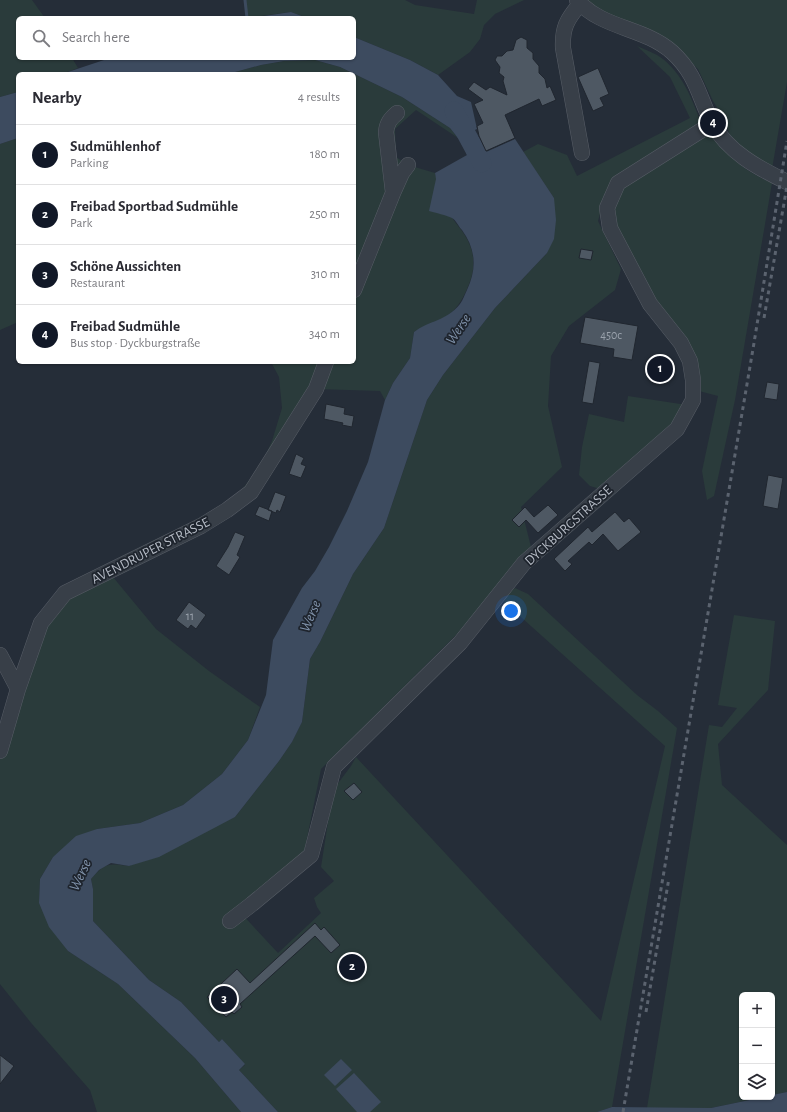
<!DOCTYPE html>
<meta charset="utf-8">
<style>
body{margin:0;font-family:"Alegreya Sans",sans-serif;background:#f2f2f3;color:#2b2b33}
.controls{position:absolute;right:12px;bottom:12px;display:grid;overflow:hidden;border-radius:6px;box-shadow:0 1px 3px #0004}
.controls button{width:36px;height:36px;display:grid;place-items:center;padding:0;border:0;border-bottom:1px solid #e1e1e2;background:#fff;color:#2b2b33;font:20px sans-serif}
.you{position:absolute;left:511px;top:611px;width:14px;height:14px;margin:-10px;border:3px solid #fff;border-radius:50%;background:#1a73e8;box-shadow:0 0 0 6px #1a73e833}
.badge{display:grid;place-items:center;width:26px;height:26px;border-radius:50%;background:#111827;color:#fff;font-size:13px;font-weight:700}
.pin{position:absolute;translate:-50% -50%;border:2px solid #fff;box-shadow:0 1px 4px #0006}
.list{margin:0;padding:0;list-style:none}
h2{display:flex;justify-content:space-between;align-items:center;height:52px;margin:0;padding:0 16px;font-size:17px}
h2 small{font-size:13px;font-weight:400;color:#7c7c81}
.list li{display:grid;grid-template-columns:26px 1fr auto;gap:12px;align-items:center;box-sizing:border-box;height:60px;padding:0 16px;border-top:1px solid #e1e1e2}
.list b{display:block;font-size:15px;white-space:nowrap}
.list p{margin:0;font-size:13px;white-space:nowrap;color:#7c7c81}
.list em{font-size:13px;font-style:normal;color:#7c7c81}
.icon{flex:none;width:22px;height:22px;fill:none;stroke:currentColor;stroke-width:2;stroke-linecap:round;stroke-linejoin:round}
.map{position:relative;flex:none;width:787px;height:1112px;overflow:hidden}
.search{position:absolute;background:#fff;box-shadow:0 1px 3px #0004;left:16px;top:16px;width:340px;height:44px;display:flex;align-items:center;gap:10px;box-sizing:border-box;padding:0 14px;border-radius:6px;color:#7c7c81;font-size:15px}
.panel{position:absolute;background:#fff;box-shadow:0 1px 3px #0004;left:16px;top:72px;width:340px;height:292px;border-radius:6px}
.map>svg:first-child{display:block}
.green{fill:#2a3b3b}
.water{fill:#3d4b5f}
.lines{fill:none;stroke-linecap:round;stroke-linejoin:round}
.stream{stroke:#3d4b5f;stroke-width:3}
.river{stroke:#3d4b5f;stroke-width:19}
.building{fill:#4e5863;stroke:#20262f}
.minor-casing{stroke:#575d66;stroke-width:16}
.minor{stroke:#383f48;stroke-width:15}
.rail{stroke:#5b636f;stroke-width:3;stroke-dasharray:4 4;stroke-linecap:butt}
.labels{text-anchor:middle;stroke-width:3.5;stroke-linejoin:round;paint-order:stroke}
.number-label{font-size:12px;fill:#9aa2ac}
.street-label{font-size:14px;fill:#b4bac4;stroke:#1e242d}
.water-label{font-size:15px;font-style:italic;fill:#7f91a9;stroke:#1e242d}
</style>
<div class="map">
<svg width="787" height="1112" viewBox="0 0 787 1112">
<rect width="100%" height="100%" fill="#252d38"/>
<path class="green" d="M0 0H32L45 18H18V58H72L78 68 62 74H18V92L0 97Z
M245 0H405L415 5 474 14 477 0H524L495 14 484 25 480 39 470 52 438 75 410 60 354 37V18H307L291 12 247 18Z
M585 0H787V82L772 169 759 162 731 138 723 117 713 101 698 69 685 57 609 18Z
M637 46C644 49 651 52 657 55 680 69 691 96 700 120L697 127 614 180 601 210 598 221 621 269 615 290 569 326 551 356 548 406 562 467 521 507 531 547 456 635 321 769 304 853 238 910 278 953 321 913 317 907 314 898 334 881 321 867 333 790 351 766 356 757 601 1021 665 746 504 602 506 594 515 588 528 594 637 695 658 711 677 728 612 1107 597 1112H278L239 1070 245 1065 222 1039 219 1042 181 1002 149 980 93 921V889L91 879C105 863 108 863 129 866L235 817 279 761 292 742 302 722 310 659 320 642 353 574 384 528 427 400 443 375 495 308 547 253 554 198 523 152 538 144 567 155 577 176 690 118 670 77Z
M315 60 340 67 402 97 450 128 458 138 416 110 395 129 396 157 408 165 435 173C438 186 447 208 453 219 456 224 461 229 464 234 476 252 476 270 467 289 462 300 457 309 447 316 437 324 424 325 414 332L410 358 393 383 385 400 380 391 316 389 251 492 227 510 262 463 272 441 282 408 279 377 271 362H354V74H228L261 65 284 61Z
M706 132C716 140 725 151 735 160 745 170 759 177 772 183L735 400 714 496 707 500 702 471 718 396 699 391 614 227 612 208 624 184Z
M18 138V322L0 330V144Z
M628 396 687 405 669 428 600 489 590 486 579 475 582 447 589 414 624 422Z
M108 571 156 629 209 671 260 707 248 740 222 774 183 805 140 823 97 829 53 857 40 879 39 903 68 951 118 984 195 1058 241 1112H97L90 1090 32 1024 0 984V751L41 623 65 593Z
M734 615 775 621 768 690 718 744 722 785 787 845V1092L772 1095V995H742V1097H764L711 1108H647L709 725 722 727 737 708 718 705Z"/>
<path class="water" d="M291 12 307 18H250H251Z
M354 37 410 60 438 75 457 96 471 102 477 129 458 138 450 128 402 97 340 67 315 60 284 61 261 65 228 74H62L110 58H354Z
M18 92V138L0 144V97Z
M479 137 486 152 515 139 554 198 556 220 554 239 547 253 495 308 443 375 427 400 384 528 353 574 320 642 310 659 302 722 292 742 279 761 235 817 159 857 129 866 111 863 99 870 91 879 93 889V921L149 980 181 1002 219 1042 222 1039 245 1064 239 1070 278 1112H241L195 1058 118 984 68 951 49 927 39 903 40 879 53 857 76 836 97 829 140 823 183 805 222 774 248 740 266 695 273 640 302 588 315 571 329 547 347 511 368 462 385 400 393 383 410 358 414 332C430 320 445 322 460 304 463 300 465 294 467 290 477 269 476 249 462 230 459 227 456 220 452 218 446 215 436 213 429 211L436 179 435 173 467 155 463 144Z
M341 1059 352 1070 335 1086 324 1075Z
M354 1073 381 1102 370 1112H357L336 1089Z
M787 1092V1112H597L612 1107 711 1108 764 1097H772V1095Z"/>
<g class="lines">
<path class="stream" d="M245 0 247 18"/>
<path class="river" d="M454 111 482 163"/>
</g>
<path class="building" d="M521 37 527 40V48L533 53V59L539 66V73L545 79 547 88 550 86 556 100 542 106 539 99 505 115 515 138 486 151 479 136 477 126 483 123 474 104 483 100 468 89 474 82 486 90 490 87 507 95 503 81 504 77 499 73 500 67 495 60 497 56H502L507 51 513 50 516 40Z
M598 68 609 94 600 98 604 106 593 111 578 77Z
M581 249 593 251 591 260 579 258Z
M585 317 638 326 632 360 613 357 614 349 580 343Z
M589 361 600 363 593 404 582 402Z
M767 382 779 384 777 400 764 398Z
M326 404 345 408 344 414 354 416 352 427 342 425 343 423 324 419Z
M296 454 304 458 301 464 306 466 301 478 289 474Z
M768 475 783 478 778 509 763 506Z
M275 492 286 496 280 512 277 510 276 513 268 510Z
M548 505 558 515 538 533 526 520 519 527 512 520 525 507 534 517Z
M259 506 272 511 269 521 255 515Z
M615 512 624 522 629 518 641 532 618 551 603 534 592 545 589 542 568 561 572 564 565 571 554 559 588 527 592 532Z
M235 532 245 536 237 555 240 557 229 575 216 566 228 547Z
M189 602 206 615 196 629 191 625 188 629 176 620Z
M354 783 362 792 353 800 344 791Z
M315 923 321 930 324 927 340 945 331 953 315 936 240 1004 242 1007 234 1014 232 1012 226 1017 207 997 237 969 250 983Z
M0 1055 14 1066 0 1084Z"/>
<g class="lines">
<defs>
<path id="minor" d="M577 0C602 29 644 27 672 52 697 75 698 95 712 123 728 152 758 168 787 182
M580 4C567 19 562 28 563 48L582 153
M393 192 386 132C387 123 390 119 397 113
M354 290 393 193 402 173 408 165
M0 655 18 689
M0 751 18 689 41 623 65 593 201 526 227 510 251 492 316 389 326 362
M230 921 252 904 311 855 334 767 460 643 524 563 677 429 693 400V380L690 361 681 343 650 304 610 228 607 208 618 183 713 123"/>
</defs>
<use href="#minor" class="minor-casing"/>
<use href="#minor" class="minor"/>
<path class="rail" d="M764 318 787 186
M646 1012 669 878
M623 1112 754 343 787 141"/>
</g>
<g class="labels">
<g class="number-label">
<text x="611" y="339">450c</text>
<text x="190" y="620">11</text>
</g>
<g class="street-label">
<text transform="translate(568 525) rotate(-42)" y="5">DYCKBURGSTRASSE</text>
<text transform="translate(150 550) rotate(-27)" y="5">AVENDRUPER STRASSE</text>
</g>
<g class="water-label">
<text transform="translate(458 329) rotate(-56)" y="5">Werse</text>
<text transform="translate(310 616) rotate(-67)" y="5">Werse</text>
<text transform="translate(80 875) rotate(-65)" y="5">Werse</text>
</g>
</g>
</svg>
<div class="controls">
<button>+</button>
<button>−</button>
<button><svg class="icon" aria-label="layers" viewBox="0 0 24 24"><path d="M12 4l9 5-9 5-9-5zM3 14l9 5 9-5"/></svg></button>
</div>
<div class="you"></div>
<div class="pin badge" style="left:660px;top:369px">1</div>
<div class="pin badge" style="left:352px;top:967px">2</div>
<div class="pin badge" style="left:224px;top:999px">3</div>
<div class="pin badge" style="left:713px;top:123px">4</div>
<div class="search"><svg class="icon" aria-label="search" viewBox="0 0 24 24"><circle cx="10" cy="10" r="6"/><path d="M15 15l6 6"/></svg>Search here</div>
<section class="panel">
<h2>Nearby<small>4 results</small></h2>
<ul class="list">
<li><span class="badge">1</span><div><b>Sudmühlenhof</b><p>Parking</p></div><em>180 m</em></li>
<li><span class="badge">2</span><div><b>Freibad Sportbad Sudmühle</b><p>Park</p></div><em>250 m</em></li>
<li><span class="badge">3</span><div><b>Schöne Aussichten</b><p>Restaurant</p></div><em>310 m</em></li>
<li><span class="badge">4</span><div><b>Freibad Sudmühle</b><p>Bus stop · Dyckburgstraße</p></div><em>340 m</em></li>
</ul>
</section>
</div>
